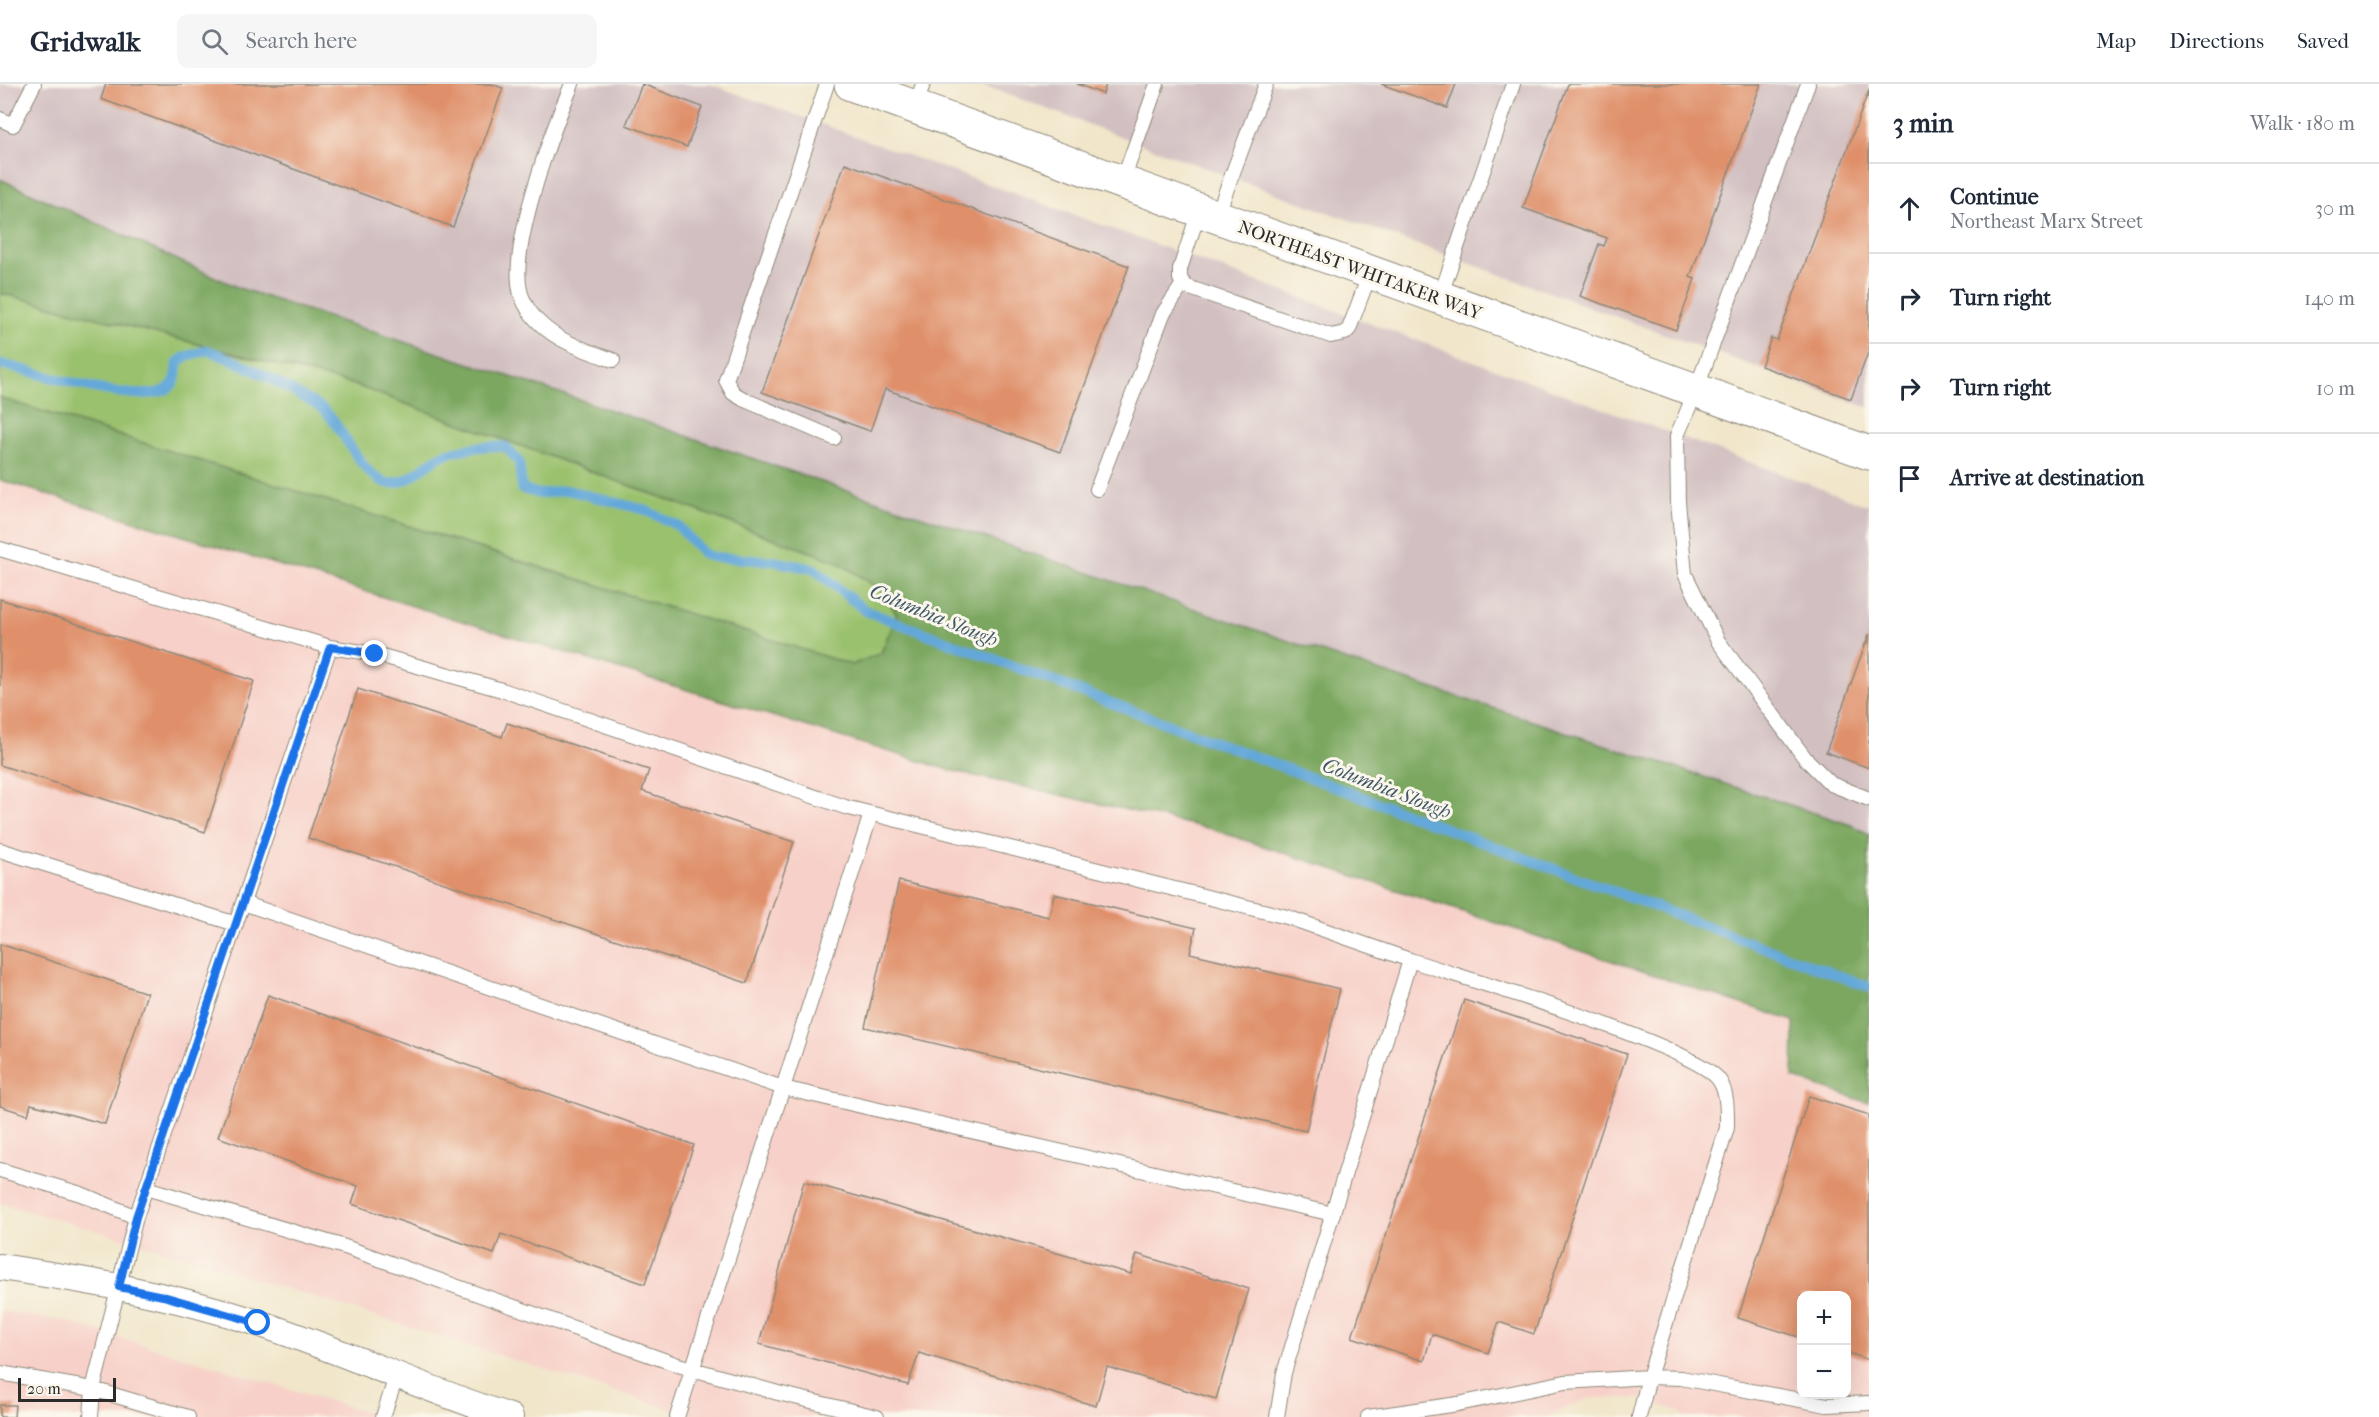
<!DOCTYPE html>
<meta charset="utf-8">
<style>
body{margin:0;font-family:"IM FELL French Canon",serif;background:#f6f6f7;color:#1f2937}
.controls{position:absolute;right:18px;bottom:18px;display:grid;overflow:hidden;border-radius:12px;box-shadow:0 6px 24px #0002}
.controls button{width:54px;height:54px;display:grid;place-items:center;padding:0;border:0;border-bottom:2px solid #e0e1e3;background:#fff;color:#1f2937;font:30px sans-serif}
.scale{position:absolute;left:18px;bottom:15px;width:98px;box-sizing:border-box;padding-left:6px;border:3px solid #2b2b2b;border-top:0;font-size:16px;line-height:21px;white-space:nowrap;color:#2b2b2b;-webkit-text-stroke:4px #fbf7ec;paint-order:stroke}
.stop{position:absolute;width:18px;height:18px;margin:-14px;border:4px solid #1a73e8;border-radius:50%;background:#fff}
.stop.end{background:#1a73e8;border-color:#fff;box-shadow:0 2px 6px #0008}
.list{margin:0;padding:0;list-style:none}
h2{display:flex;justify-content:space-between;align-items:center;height:78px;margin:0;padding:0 24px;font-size:26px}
h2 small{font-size:20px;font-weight:400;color:#747a83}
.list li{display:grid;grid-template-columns:39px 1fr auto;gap:18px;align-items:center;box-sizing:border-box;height:90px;padding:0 24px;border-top:2px solid #e0e1e3}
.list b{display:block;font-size:22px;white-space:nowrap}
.list p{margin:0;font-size:20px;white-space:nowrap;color:#747a83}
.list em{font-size:20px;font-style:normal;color:#747a83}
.icon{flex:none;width:33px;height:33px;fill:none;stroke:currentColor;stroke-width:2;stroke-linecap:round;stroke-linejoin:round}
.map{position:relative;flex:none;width:1869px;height:1333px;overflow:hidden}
header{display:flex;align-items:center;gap:36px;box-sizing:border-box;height:84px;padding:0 30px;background:#fff;border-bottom:2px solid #e0e1e3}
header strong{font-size:28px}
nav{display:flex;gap:33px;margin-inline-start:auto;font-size:21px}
.search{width:420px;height:54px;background:#f6f6f7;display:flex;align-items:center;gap:15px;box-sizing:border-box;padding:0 21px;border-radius:12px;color:#747a83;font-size:22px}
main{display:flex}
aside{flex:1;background:#fff}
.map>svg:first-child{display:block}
.built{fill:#f7d1c9;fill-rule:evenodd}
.industrial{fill:#d2bfc1}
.green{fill:#9ac16d;stroke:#62764c;stroke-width:1.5}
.forest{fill:#7ba760;stroke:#536946;stroke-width:1.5}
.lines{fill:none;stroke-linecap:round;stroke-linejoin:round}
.stream{stroke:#64a8d9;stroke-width:10}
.building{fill:#df8f69}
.service-casing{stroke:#8e887a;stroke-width:16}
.minor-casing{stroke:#8e887a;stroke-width:28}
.tertiary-casing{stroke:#8e887a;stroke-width:35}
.service{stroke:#fff;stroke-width:14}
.minor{stroke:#fff;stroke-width:26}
.tertiary{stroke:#fff;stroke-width:33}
.route{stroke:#1a73e8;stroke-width:8}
.labels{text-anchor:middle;stroke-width:6;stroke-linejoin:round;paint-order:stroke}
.street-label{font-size:18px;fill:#2b2b2b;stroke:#fbf7ec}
.water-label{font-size:20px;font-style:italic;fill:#3f5768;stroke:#fbf7ec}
</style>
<header>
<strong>Gridwalk</strong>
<div class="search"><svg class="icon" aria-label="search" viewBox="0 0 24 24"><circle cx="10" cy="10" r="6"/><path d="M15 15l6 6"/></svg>Search here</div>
<nav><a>Map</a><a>Directions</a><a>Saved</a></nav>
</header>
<main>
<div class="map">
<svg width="1869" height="1333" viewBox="0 0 1869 1333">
<rect width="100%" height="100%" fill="#fbf7ec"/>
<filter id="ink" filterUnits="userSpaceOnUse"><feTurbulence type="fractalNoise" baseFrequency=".0167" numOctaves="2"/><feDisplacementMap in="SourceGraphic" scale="12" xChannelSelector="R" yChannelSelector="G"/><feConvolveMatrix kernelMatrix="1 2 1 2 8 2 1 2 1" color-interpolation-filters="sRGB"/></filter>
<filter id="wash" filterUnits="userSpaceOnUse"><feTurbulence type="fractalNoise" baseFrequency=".008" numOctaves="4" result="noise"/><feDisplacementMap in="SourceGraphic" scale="24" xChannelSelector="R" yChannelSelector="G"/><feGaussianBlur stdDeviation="1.35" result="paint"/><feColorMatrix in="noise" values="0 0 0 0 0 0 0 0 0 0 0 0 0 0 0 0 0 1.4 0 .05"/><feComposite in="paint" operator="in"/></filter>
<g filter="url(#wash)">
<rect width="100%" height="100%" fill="#f1e6ca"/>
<path class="built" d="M0 396 948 686 1211 745 1794 937 1793 994 1869 1019V1333H1684L1679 1327 1638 1314H1589L1546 1333H696L160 1165 0 1119ZM1802 1212H1846V1310H1802Z
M0 1227 65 1237 383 1333H0Z"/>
<path class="industrial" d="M0 0H710L1168 165 1869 422V750L1851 741 1348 577 575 314 239 204 0 95Z
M980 0H1869V324L1200 82Z"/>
<path class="green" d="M0 209 352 300 838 478 883 507 897 531 881 569 852 581 0 314Z"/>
<path class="forest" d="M0 95 239 204 575 314 1348 577 1851 741 1869 750V1019L1793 994 1794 937 1211 745 949 686 0 396V314L852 581 881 569 897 531 883 507 838 478 352 300 0 209Z"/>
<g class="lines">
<path class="stream" d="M0 280C35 287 143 326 170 303 178 296 176 288 178 278L185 273 207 266C240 278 271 294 301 312 309 317 319 321 325 327 343 344 362 393 387 399 409 403 425 378 443 371 462 364 487 361 506 363L519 378 522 405 540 410 567 406 645 426 678 442 703 469 712 473 773 477 814 485 866 527 1869 903"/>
</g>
<g id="blocks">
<path class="building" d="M106 0H491L503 4 453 143 101 15Z
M642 0 702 23 687 63 626 41Z
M1077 0H1106L1103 10Z
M1381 0H1456L1447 24Z
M1568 0H1761L1690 193 1695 195 1676 246 1580 212 1599 160 1604 162 1607 154 1523 124Z
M1869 6V266L1851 315 1761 282 1771 254 1777 256Z
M845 79 1129 182 1060 368 885 305 870 347 762 308Z
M0 515 254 597 205 748 0 681Z
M1869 550V684L1826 668Z
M358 605 502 653 507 639 649 686 642 707 794 758 747 899 308 754Z
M899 797 1049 833 1054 810 1196 844 1190 869 1340 905 1306 1047 865 943Z
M0 860 147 909 105 1040 31 1020 28 1031 0 1022Z
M268 911 694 1061 645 1200 501 1150 494 1170 352 1120 358 1102 218 1053Z
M1464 916 1627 970 1534 1250 1499 1238 1488 1269 1432 1250 1424 1277 1352 1253Z
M1809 1012 1869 1031V1276L1846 1268V1212H1802V1254L1738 1234Z
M804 1097 1131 1190 1137 1170 1249 1205 1216 1315 1107 1283 1096 1322 919 1269 908 1301 759 1260Z
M0 1321H15L14 1333H0Z"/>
</g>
</g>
<g filter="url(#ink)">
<use href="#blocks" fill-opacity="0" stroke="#8e887a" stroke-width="1.5"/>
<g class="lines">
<defs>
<path id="service" d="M572 0C554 42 505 171 522 213 537 251 578 264 613 276
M827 0 726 296 733 309 745 316 834 354
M1808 0 1696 306 1677 352 1678 418 1685 490 1718 557 1805 674 1831 700 1869 715
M915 23 923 0
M0 35 13 41 34 0
M1122 99 1157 0
M1199 127 1180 185V195L1187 203 1331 252 1345 249 1349 245 1370 189
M1216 134 1266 0
M1440 213 1513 0
M1097 405 1163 230 1183 200
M0 465 330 563 136 1133
M330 563 375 570 502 606 845 723 1287 833 1410 876 1284 1289 1277 1333
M0 766 236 840
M243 819 783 1004 1333 1130
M1410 876C1463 894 1695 962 1719 996 1728 1009 1727 1029 1727 1044L1649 1293 1639 1333
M0 1086 81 1110 136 1133 93 1305 91 1333
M146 1104 345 1163 678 1281 778 1309 877 1333
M0 1289 93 1305 188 1333
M383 1333 396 1293
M677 1333 871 730
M1368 1333 1458 1320 1565 1298 1649 1293 1681 1294 1827 1321 1869 1319"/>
<path id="minor" d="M0 1183C87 1196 174 1211 258 1239 343 1267 424 1305 510 1333"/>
<path id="tertiary" d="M851 0 1869 369"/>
</defs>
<use href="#service" class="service-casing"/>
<use href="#minor" class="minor-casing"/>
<use href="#tertiary" class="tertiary-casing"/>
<use href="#service" class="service"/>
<use href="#minor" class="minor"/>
<use href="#tertiary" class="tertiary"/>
</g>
</g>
<g class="lines" filter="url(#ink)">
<path class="route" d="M258 1239 163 1212 119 1203 136 1133 330 563 375 570"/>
</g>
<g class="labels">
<g class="street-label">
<text transform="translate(1360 186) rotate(20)" y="6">NORTHEAST WHITAKER WAY</text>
</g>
<g class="water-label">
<text transform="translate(934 531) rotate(22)" y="7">Columbia Slough</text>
<text transform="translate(1387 704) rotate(21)" y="7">Columbia Slough</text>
</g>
</g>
</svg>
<div class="controls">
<button>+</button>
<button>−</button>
</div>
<div class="scale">20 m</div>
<div class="stop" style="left:258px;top:1239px"></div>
<div class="stop end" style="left:375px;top:570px"></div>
</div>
<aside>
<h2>3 min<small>Walk · 180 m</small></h2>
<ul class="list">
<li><svg class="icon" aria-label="ahead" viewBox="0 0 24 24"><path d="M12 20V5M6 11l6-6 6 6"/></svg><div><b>Continue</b><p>Northeast Marx Street</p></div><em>30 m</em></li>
<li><svg class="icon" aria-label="right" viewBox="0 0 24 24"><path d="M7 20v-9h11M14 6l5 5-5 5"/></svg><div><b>Turn right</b></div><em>140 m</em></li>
<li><svg class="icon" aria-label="right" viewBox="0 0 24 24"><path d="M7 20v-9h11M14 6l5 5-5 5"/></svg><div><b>Turn right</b></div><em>10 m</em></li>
<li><svg class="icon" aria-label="arrive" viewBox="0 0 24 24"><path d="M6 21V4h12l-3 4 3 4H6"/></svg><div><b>Arrive at destination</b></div></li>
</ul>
</aside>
</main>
